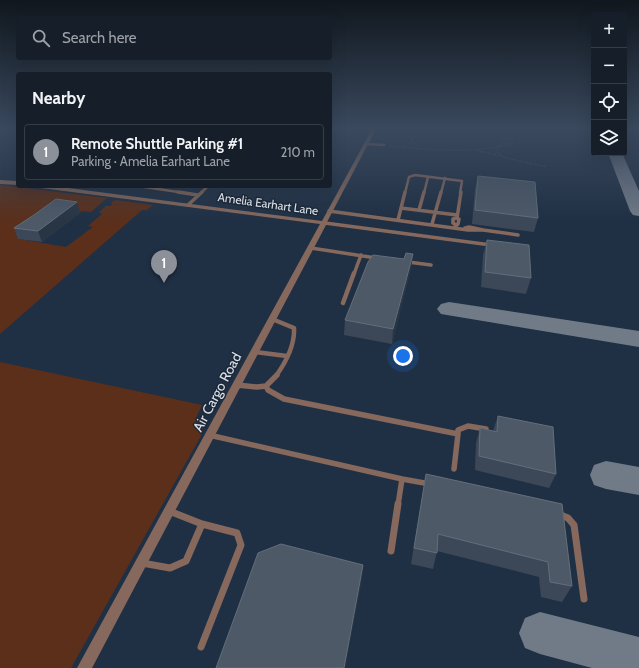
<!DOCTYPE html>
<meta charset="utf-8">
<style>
body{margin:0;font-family:Cabin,sans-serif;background:#232c35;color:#f1f3f6}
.controls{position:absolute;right:12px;top:12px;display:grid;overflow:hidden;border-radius:4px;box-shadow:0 4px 16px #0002}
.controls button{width:36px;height:36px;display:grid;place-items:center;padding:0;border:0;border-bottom:1px solid #353d46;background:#161f29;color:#f1f3f6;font:20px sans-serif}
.you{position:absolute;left:403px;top:356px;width:14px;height:14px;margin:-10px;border:3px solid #fff;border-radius:50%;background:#1a73e8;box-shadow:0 0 0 6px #1a73e833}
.badge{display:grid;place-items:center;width:26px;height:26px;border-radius:50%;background:#8c9099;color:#fff;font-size:13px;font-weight:700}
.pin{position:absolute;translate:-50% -33px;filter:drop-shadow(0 1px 2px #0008)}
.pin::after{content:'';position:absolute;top:21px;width:14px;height:12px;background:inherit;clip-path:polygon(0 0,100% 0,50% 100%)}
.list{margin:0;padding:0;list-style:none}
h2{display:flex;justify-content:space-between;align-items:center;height:52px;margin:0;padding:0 16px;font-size:17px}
h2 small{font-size:13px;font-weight:400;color:#9ea2a8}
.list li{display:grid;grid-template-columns:26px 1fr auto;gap:12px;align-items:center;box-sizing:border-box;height:56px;margin:0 8px 8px;padding:0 8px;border:1px solid #353d46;border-radius:4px}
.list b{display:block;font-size:15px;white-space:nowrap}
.list p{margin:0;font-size:13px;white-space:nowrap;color:#9ea2a8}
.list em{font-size:13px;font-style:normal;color:#9ea2a8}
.icon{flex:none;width:22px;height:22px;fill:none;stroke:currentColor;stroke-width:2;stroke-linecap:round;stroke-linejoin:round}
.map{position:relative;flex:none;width:639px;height:668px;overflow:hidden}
.search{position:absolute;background:#161f29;box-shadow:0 4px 16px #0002;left:16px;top:16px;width:316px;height:44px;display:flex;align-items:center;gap:10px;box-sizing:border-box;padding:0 14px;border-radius:4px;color:#9ea2a8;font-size:15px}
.panel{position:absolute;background:#161f29;box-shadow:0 4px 16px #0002;left:16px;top:72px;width:316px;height:116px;border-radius:4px}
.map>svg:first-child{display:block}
.built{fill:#203044}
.green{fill:#5b2f1a}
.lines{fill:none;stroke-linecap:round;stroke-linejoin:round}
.taxiway{fill:#717b88;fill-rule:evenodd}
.path{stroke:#828b97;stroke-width:1;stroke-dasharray:0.5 2;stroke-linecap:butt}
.service-far4{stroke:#86695c;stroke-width:2.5}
.service-far3{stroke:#86695c;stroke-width:3.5}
.service-far2{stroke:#86695c;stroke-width:4.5}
.service-far1{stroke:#86695c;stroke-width:5.5}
.service{stroke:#86695c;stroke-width:7}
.tertiary{fill:#86695c;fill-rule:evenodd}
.wall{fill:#3c4857}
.shaded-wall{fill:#283544}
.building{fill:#4d5967;stroke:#636e7c}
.labels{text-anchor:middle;stroke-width:3;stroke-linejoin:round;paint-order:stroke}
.far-street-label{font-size:12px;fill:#d9e1eb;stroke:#1d2937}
.street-label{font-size:14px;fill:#d9e1eb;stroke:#1d2937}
</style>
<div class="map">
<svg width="639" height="668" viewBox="0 0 639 668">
<rect width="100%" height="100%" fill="#1d2937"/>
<path class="built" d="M0 129H18V186H330V129H594V153H624V129H639V668H0Z"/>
<path class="green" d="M0 185 107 198 91 212 82 211 19 239 66 247 93 227 88 226 102 214 99 212 106 206H111L112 202 115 200 153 205 147 210H142L0 334Z
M0 362 202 405 195 420C202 422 204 427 202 434L71 668H0Z"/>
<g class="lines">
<path class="taxiway" d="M608 153H622L639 191V216L633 215 630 211Z
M449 302 639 331V347L441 314 437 309 441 304Z
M606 461 639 467V495L606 489 594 485 590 475 594 465Z
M540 612 639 637V668H592L540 654 525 648 519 633 525 618Z"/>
<path class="path" d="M413 129 421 130 423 132 421 135 412 138 409 131Z
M412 138V142L422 147
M504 139H513L512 143 500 146Z
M389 146C425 149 463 154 500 146
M402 146 412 142
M500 146 497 149 498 153 506 158 547 167
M476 150 501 156"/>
<path class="service-far4" d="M366 144 384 145
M138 186 185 193
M201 193 208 186
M405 193 409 177 415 175 462 181 460 193
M424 193 428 177
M441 193 445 178"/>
<path class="service-far3" d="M178 192 198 195
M188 205 202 192
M401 208 457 215
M419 210 424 192
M329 211 468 230H483L469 227 465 228
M457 218 461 192
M398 220 405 192
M325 223 491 245
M432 224 441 192
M455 227 458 224 459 219 457 218 453 219V223L456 225
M483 230 518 235
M311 248 376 258
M408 262 431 265
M354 274 361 255"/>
<path class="service-far2" d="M343 303 354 273
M272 319 294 328C295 345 286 362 276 376
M255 352 287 356"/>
<path class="service-far1" d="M237 385 257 387 266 386 268 390 284 399 458 434V430L468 426 486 429
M266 386 277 375
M209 435 402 479 398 505
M454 469 458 434
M402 479 430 484"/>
<path class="service" d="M169 511 202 524
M558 514 568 518 574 525 584 599
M391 551 398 504
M142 563 170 568 186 561 202 524 237 533 241 545 201 647"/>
<path class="tertiary" d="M372 129H376L327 222 328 223 326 225 92 668H77L320 224 41 188 38 186H53L322 221Z
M0 180 18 181V185L0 184Z"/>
</g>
<path class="wall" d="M540 129H553V130Z
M478 176 538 218 534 232 472 224 475 189Z
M80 213 42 242 18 239 14 228Z
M487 240 531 278 526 294 481 287 483 255Z
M413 254 411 268 392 344 344 335 345 320 404 259Z
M498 416 556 474 549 488 475 470 476 443 480 428 493 431Z
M426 474 562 504 572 586 562 602 541 597 539 577 437 551 433 569 411 564 423 491Z"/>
<path class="shaded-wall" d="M77 202 80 213 42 242 38 231Z
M413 254 411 268 392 344 393 329Z
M363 565 362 581 345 668H344Z"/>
<path class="building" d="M478 176 535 182 538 218 475 210Z
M56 199 77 202 38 231 14 228 34 215Z
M487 240 529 245 531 278 485 272Z
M406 253 413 254 393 329 345 320 368 262 373 255 404 259Z
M498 416 553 427 556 474 479 456 480 428 497 432Z
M426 474 562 504 572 586 550 582 548 562 438 534 437 553 414 548Z
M281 544 363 565 344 668H216L258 553Z"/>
<linearGradient id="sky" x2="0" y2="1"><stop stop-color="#10171e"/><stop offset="0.58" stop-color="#3a495e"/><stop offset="1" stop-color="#3a495e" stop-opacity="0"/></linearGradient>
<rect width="639" height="222" fill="url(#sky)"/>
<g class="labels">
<g class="far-street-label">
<text transform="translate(268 204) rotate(8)" y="4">Amelia Earhart Lane</text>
</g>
<g class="street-label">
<text transform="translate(217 392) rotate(-62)" y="5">Air Cargo Road</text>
</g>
</g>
</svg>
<div class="controls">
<button>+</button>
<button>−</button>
<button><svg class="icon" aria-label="locate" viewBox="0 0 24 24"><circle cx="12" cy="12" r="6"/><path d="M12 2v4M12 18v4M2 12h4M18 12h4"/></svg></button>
<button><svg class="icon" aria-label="layers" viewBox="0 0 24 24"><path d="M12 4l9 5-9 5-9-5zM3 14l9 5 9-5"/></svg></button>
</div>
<div class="you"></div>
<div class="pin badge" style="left:164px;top:283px">1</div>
<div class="search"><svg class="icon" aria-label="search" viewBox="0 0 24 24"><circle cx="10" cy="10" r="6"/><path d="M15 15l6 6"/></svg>Search here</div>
<section class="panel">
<h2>Nearby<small></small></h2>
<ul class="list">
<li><span class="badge">1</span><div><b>Remote Shuttle Parking #1</b><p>Parking · Amelia Earhart Lane</p></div><em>210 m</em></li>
</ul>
</section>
</div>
